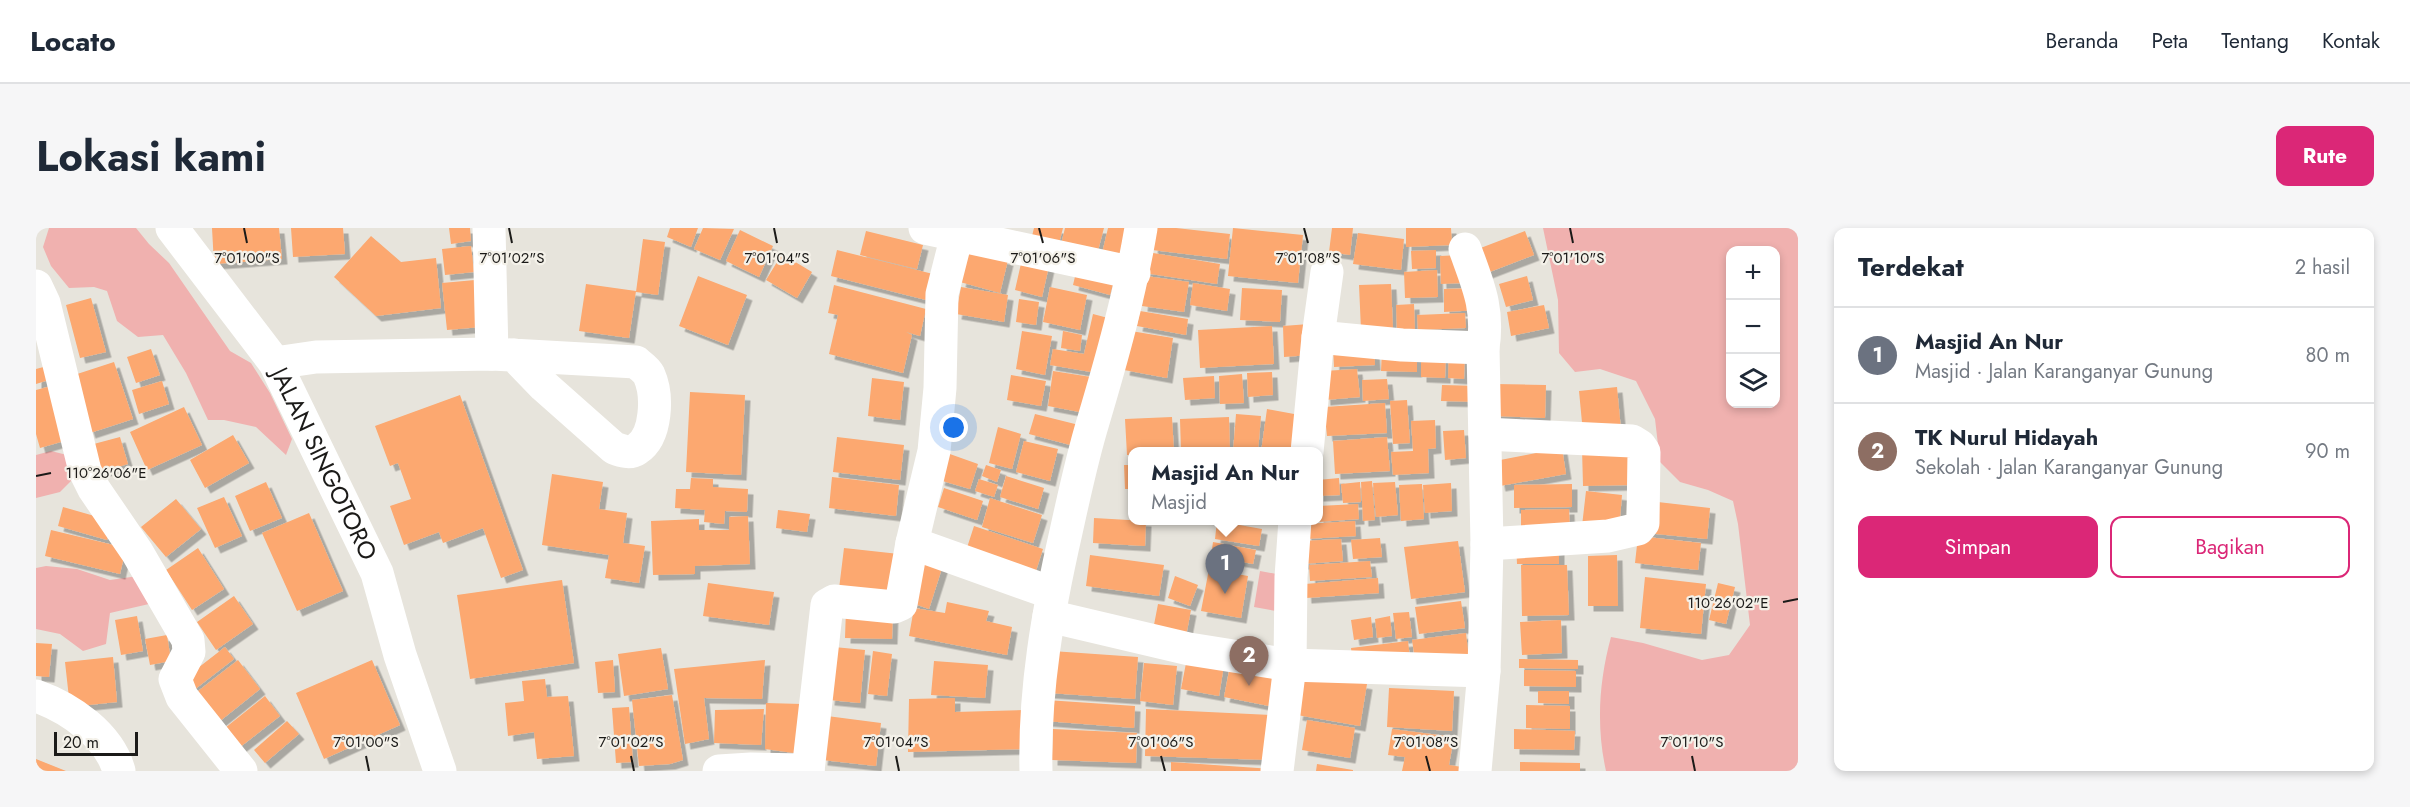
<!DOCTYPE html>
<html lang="id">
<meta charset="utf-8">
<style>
body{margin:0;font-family:Jost,sans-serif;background:#f6f6f7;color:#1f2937}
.controls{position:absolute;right:18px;top:18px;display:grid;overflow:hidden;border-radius:12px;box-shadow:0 3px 9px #0003}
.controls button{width:54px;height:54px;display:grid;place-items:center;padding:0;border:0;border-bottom:2px solid #e0e1e3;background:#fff;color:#1f2937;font:30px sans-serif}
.scale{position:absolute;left:18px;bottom:15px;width:84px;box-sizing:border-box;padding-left:6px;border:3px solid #1b1a18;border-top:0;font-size:16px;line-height:21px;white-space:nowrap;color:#1b1a18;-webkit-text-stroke:4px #f4f1e9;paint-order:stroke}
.you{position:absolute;left:918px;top:200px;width:21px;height:21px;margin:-15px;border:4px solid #fff;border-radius:50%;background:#1a73e8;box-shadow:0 0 0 9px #1a73e833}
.badge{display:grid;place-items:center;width:39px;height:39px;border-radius:50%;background:#db2777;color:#fff;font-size:20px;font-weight:700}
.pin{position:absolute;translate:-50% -50px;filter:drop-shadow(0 2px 3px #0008)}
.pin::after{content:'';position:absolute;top:32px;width:21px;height:18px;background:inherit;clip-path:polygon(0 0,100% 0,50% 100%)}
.popup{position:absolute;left:1092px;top:219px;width:195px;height:78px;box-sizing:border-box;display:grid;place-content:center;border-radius:12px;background:#fff;filter:drop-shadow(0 2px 4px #0005);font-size:20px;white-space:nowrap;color:#747a83}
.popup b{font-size:22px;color:#1f2937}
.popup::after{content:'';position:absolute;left:50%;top:100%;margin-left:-12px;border:12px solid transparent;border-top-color:#fff}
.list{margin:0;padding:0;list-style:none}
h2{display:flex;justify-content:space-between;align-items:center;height:78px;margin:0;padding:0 24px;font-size:26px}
h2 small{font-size:20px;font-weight:400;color:#747a83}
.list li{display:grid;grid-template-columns:39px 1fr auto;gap:18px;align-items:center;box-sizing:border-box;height:96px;padding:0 24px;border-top:2px solid #e0e1e3}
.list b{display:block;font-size:22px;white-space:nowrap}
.list p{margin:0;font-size:20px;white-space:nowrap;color:#747a83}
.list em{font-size:20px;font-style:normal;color:#747a83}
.actions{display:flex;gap:12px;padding:18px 24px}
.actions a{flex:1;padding:14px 0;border:2px solid #db2777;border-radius:12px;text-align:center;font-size:21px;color:#db2777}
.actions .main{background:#db2777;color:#fff}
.icon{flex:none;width:33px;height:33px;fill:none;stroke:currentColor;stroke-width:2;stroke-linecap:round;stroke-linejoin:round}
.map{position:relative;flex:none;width:1762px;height:543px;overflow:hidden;border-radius:12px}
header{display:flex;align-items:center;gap:36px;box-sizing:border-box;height:84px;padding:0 30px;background:#fff;border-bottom:2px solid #e0e1e3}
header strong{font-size:28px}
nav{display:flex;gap:33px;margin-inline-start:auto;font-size:21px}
.intro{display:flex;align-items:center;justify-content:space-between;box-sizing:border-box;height:144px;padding:0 36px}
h1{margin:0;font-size:42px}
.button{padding:15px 27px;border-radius:12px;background:#db2777;color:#fff;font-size:21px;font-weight:700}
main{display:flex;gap:36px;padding:0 36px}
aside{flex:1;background:#fff;border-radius:12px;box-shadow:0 3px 9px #0003}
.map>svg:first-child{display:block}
.green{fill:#f0b1af;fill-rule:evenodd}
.building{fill:#fca86f;filter:url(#shadow)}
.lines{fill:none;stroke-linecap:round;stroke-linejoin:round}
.minor{stroke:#fff;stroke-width:33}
.ticks{fill:none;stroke:#1b1a18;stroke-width:2}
.labels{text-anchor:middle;stroke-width:4.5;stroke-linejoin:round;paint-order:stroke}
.street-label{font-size:24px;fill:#1b1a18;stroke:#f4f1e9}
.ticks-label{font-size:15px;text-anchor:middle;fill:#1b1a18;stroke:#f4f1e9;stroke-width:4.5;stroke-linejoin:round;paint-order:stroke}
</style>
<header>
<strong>Locato</strong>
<nav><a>Beranda</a><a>Peta</a><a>Tentang</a><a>Kontak</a></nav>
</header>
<div class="intro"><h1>Lokasi kami</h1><a class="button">Rute</a></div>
<main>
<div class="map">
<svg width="1762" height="543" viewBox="0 0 1762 543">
<defs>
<filter id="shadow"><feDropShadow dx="5.5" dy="5.5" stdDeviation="0" flood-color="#0004"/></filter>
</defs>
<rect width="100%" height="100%" fill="#e7e4dc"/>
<path class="green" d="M13 0H100L113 16 133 35 194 123 215 135 234 165 256 211 250 227 220 199 188 192H172L150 145 127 107 102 109 81 93 71 63 58 59 33 60 15 38 7 19Z
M1507 0H1762V543H1570C1560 498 1563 453 1575 409L1607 415 1666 432 1693 427 1714 397 1702 296 1697 273 1672 262 1644 254 1624 234 1619 191 1600 153 1564 141 1539 144 1523 125 1522 72ZM1694 22H1740V176H1694Z
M15 223 31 227 46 242 24 264 0 270V227Z
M10 338 41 341 74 352 102 348 113 376 74 385 70 416 47 423 24 406 0 401V340Z
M1224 343 1246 347 1240 383 1218 379Z"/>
<path class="building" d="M176 0H243L246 31 178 36Z
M255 0H307L309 26 257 29Z
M413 0H434L435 13 415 16Z
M634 0H662L655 19 631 9Z
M667 0 698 1 684 32 658 21Z
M998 0H1027L1022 19 995 12Z
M1029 0H1068L1060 30 1024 21Z
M1072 0H1097L1088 35 1065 30Z
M1118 0H1140L1194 6 1191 31 1116 22Z
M1197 0 1267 7 1262 55 1192 48Z
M1296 0H1317L1314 27 1293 24Z
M1370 0H1415L1416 17 1370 19Z
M704 2 737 18 723 49 690 33Z
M830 3 887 17 881 41 824 27Z
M1489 3 1498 27 1451 45 1442 21Z
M1322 5 1368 11 1365 42 1317 36Z
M335 8 365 34 400 30 405 80 340 88 298 49Z
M607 11 629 14 622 67 600 64Z
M435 18 438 44 409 47 406 21Z
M801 22 901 47 894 73 795 48Z
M932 22 972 32 964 65 924 54Z
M1400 22V40L1376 41 1375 23Z
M1111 24 1184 36 1181 56 1108 45Z
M746 26 776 44 761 70 730 52Z
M1426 27 1427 55 1405 56 1404 28Z
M986 31 1013 38 1006 69 979 62Z
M1041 40 1079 50 1074 67 1037 57Z
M1401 42 1402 69 1369 70 1368 44Z
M662 48 711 67 692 117 643 98Z
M1110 48 1153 54 1148 84 1106 78Z
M1491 48 1497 72 1470 79 1463 56Z
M439 52 445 99 411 102 406 55Z
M1157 55 1194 61 1191 83 1154 77Z
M550 56 600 63 593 110 543 103Z
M1355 56 1357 101 1325 102 1323 57Z
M798 57 890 81 884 108 870 104 876 107 867 145 793 126 802 87 792 85Z
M925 59 972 67 968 94 920 86Z
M1014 59 1051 67 1044 102 1007 94Z
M1206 60 1246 62 1244 94 1204 92Z
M1442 60 1443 82 1408 84V61Z
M55 70 70 124 44 130 30 77Z
M983 71 1003 74 1000 97 980 94Z
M1378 76 1379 103 1361 104 1360 77Z
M1508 77 1513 100 1475 108 1471 84Z
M1104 83 1152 91 1150 107 1101 98Z
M1429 85 1430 100 1382 102 1381 87Z
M1057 86 1072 90 1061 145 1014 137 1017 121 1048 126Z
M1273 96 1274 127 1248 129 1247 98Z
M1236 98 1238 136 1164 140 1162 102Z
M986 103 1016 108 1009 147 980 141Z
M1027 103 1046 107 1044 123 1025 120Z
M1095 103 1137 110 1131 150 1088 142Z
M1338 117 1339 137 1298 139 1297 119Z
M115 121 124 147 100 155 91 129Z
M1346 121 1381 123V144L1345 143Z
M1413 121 1429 122 1428 151 1412 150Z
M1385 124 1410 125 1409 150 1385 149Z
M78 134 97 191 54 205 35 148Z
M15 137 19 150 0 156V141Z
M1321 141 1324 169 1289 172 1287 143Z
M1017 143 1055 149 1049 185 1012 178Z
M1236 144 1237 167 1212 169 1211 145Z
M1206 146 1208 175 1184 176 1183 148Z
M975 147 1010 153 1005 178 971 172Z
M1178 148 1179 170 1149 172 1147 150Z
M836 150 868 154 864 192 832 188Z
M1351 151 1353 171 1327 173 1326 152Z
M126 153 133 176 103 186 96 162Z
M1458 156 1510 157 1509 190 1457 188Z
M19 157 35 211 4 220 0 206V162Z
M1406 157 1444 158V174L1405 173Z
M1581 159 1585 202 1547 205 1543 163Z
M654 164 709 167 705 247 650 244Z
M424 167 487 342 465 350 447 300 407 315 403 304 368 317 354 278 375 271 362 235 354 238 339 198Z
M1371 172 1374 215 1357 216 1354 173Z
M1349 175 1351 205 1291 208 1288 179Z
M148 179 166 217 111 242 94 204Z
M1231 181 1269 188 1264 224H1225Z
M999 186 1043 197 1038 218 993 206Z
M1200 186 1225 188 1222 224H1197Z
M1136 189 1138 224H1096V227H1091L1089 191Z
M1193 189 1194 224H1145L1144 191Z
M1399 192 1400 220 1392 221 1393 245 1357 247 1355 224 1377 223 1375 193Z
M962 199 985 206 976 241 953 235Z
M1428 202 1430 230 1409 232 1407 203Z
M197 207 213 235 169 260 154 232Z
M84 209 92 236 62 245 54 217Z
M801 209 868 217 864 252 797 244Z
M1351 209 1354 243 1299 246 1297 213Z
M988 213 1022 221 1014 253 980 244Z
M1595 219 1596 257 1547 258 1546 220Z
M1526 220 1530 246 1464 258 1459 233Z
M911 225 942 236 934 261 903 252Z
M950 237 965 242 961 254 946 248Z
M1088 237H1096V261H1089Z
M516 246 567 254 563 281 591 285 587 315 609 318 603 355 569 350 573 327 506 317Z
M970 248 1008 260 1002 281 964 269Z
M796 249 863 257 860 288 793 280Z
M655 250 677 251V259L712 261 711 284 689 283 688 296 668 294 669 282 639 280 640 261H654Z
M1303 250 1304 267 1282 268V252Z
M943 251 962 257 958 269 939 263Z
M1336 253 1339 292 1327 293 1325 254Z
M230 254 246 290 214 303 199 268Z
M1324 254 1325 274 1307 275 1305 256Z
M1359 254 1362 287 1340 289 1337 255Z
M1415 255 1416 283 1389 285 1387 257Z
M1386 256 1388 291 1365 293 1363 257Z
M1536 256V279L1478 280V257Z
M908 260 947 273 941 292 902 279Z
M1550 263 1586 267 1583 302 1546 298Z
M188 269 206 308 179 320 161 280Z
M954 270 1006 287 997 315 946 299Z
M140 271 165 301 130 329 105 299Z
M1613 273 1674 280 1671 311 1610 305Z
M1322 276 1323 291 1282 294V278Z
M27 279 76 293 71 312 22 298Z
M1533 281 1534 303 1485 304V282Z
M742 282 774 286 771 304 740 300Z
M273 285 307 363 261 383 226 305Z
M712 288 714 336 659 338V346L617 347 615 293 663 291V302H693V289Z
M1058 290 1110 293 1109 318 1057 315Z
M1181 293 1226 301 1223 318 1179 311Z
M1319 293 1320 308 1270 311 1269 296Z
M938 298 1007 321 997 352 928 329Z
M15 302 90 320 84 346 9 328Z
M1602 308 1665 315 1662 342 1599 335Z
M1344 310 1346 329 1317 331 1315 312Z
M1305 311 1307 333 1267 336 1266 313Z
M1422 313 1429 364 1375 371 1368 319Z
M1177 314 1220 322 1217 336 1175 328Z
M1523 314V336H1481L1480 315Z
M162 320 188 361 156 382 130 342Z
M808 320 863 326 858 376 802 369Z
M1054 327 1128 337 1123 368 1050 358Z
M1581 327 1582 378H1552V328Z
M884 329 907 337 893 381 870 373Z
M1334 333 1336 349 1274 353 1273 337Z
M1485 337H1531L1533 387 1486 388Z
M1173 341 1212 348 1205 390 1165 383Z
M1139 348 1162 357 1154 378 1132 370Z
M1609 349 1670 356 1665 406 1604 400Z
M1342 350 1343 365 1270 370 1269 356Z
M526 352 538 435 434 451 421 367Z
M672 355 738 364 733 397 667 388Z
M1682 355 1699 359 1690 396 1673 392Z
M198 368 217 396 180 422 161 394Z
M1425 373 1429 400 1383 406 1379 379Z
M911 374 953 383 950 393 976 399 971 427 873 408 878 380 909 385Z
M1122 376 1155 382 1150 408 1117 402Z
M810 381 857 382 856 411 809 410Z
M1373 384 1376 409 1360 411 1357 385Z
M101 388 107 423 85 427 79 392Z
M1354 388 1356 408 1341 410 1339 391Z
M1335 389 1337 409 1318 412 1315 392Z
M1525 392 1526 425 1486 427 1484 394Z
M1430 405 1433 432 1380 438 1376 412Z
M131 407 135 433 114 437 109 411Z
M1372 413 1374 430 1317 437 1315 420Z
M0 415 16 416 13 449 0 448Z
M189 419 198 431 158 462 149 450Z
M798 419 829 422 824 475 793 472Z
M625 420 632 461 588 468 582 426Z
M837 423 856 426 851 468 832 466Z
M1016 423 1102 429 1099 471 1013 465Z
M77 429 81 474 34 479 29 434Z
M1151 430 1188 437 1183 468 1145 461Z
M1483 431 1542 432V441L1483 440Z
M202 432 224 461 179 497 157 467Z
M336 432 364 497 288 531 260 465Z
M577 432 579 464 562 465 559 434Z
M729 432 726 471 668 470 673 511 649 516 638 441Z
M898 433 952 437 949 470 895 467Z
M1108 435 1141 438 1137 477 1104 473Z
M1194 438 1239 448 1233 478 1188 469Z
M1488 442 1540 443V459L1488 458Z
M1269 444 1331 456 1324 498 1261 487Z
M509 451 511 469 532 468 538 528 501 531 498 504 472 508 469 475 488 473 486 453Z
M1353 460 1418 463 1416 503 1351 499Z
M1502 463H1533V476L1502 475Z
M636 467 647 532 634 536 603 538 596 472Z
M229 468 244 488 199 523 184 504Z
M919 470V484L989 482 990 521 872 524 873 471Z
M1010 472 1099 478 1098 500 1009 493Z
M730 475 766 476 765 526 729 521Z
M1490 477 1534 478V501L1490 500Z
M593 479 597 534 580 535 576 480Z
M728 481 725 517 678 515 679 482Z
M1110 481 1235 487 1233 532 1109 528Z
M791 488 845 495 840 538 786 532Z
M1271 492 1319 500 1314 530 1266 522Z
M251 493 263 506 229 535 218 522Z
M1017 501 1101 505 1100 535 1016 532Z
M1356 501 1418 509 1413 537 1426 539 1425 543H1366L1369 529 1352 527Z
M1478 501 1539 503 1538 522 1478 521Z
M0 531 30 543H0Z
M1135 534 1236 541V543H1135Z
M1484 534 1544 535V543H1484Z
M1281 536 1317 542V543H1280Z"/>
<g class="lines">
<g class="minor">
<path id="s1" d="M136 0 239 135 341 345 364 427 404 543"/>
<path d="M453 0 456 126"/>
<path d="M889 0 1098 45"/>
<path d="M1429 21C1442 57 1453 80 1447 120L1451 316 1448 443 1439 543"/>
<path d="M0 58 8 75 49 243 58 261 101 324 152 412 153 424 139 451 146 469 205 543"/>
<path d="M1282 109 1366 117 1447 120"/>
<path d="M239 135 280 129 456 126 600 134C604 138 610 141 613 147 622 167 621 208 601 221 594 226 586 223 578 220L508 158 478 127"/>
<path d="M1449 206 1596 213 1604 218 1608 224 1607 295 1602 301 1572 308 1451 316"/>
<path d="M1271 224 1282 109 1291 44"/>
<path d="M876 315 1016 365"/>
<path d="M1013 388 1153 421 1254 437 1448 443"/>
<path d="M0 468C34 480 73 507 83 543"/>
<path d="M683 543 715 541 772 542"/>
<path d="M772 543 791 377 798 373 858 379 865 376 876 315 898 223 904 160 906 66 921 7"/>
<path d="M1000 543C998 462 1012 383 1030 304 1038 268 1046 230 1057 194 1076 130 1094 66 1105 0"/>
<path d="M1241 543 1254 437 1255 349 1259 292"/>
</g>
</g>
<path class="ticks" d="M208 0 211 15M473 0 476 15M738 0 741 15M1003 0 1007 15M1268 0 1272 15M1534 0 1537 15M0 248 15 245M1747 374 1762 371M330 528 333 543M595 528 598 543M860 528 863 543M1125 528 1129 543M1390 528 1394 543M1656 528 1659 543"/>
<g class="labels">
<g class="street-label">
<text dy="8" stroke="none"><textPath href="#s1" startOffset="282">JALAN SINGOTORO</textPath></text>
</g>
</g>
<g class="ticks-label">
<text x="211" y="35">7°01'00"S</text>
<text x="476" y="35">7°01'02"S</text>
<text x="741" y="35">7°01'04"S</text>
<text x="1007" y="35">7°01'06"S</text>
<text x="1272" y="35">7°01'08"S</text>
<text x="1537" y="35">7°01'10"S</text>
<text x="70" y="250">110°26'06"E</text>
<text x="1692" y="380">110°26'02"E</text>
<text x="330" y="519">7°01'00"S</text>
<text x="595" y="519">7°01'02"S</text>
<text x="860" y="519">7°01'04"S</text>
<text x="1125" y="519">7°01'06"S</text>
<text x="1390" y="519">7°01'08"S</text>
<text x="1656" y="519">7°01'10"S</text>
</g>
</svg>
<div class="controls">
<button>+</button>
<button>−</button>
<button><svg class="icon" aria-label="layers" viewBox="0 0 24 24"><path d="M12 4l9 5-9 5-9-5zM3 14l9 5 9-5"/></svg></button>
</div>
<div class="scale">20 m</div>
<div class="you"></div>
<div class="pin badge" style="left:1189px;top:366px;background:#6b7280">1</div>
<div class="popup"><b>Masjid An Nur</b>Masjid</div>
<div class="pin badge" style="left:1213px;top:458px;background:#8d6e63">2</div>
</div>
<aside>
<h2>Terdekat<small>2 hasil</small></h2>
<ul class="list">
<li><span class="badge" style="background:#6b7280">1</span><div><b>Masjid An Nur</b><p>Masjid · Jalan Karanganyar Gunung</p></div><em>80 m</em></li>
<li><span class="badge" style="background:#8d6e63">2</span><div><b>TK Nurul Hidayah</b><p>Sekolah · Jalan Karanganyar Gunung</p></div><em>90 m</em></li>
</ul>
<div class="actions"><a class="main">Simpan</a><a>Bagikan</a></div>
</aside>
</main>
